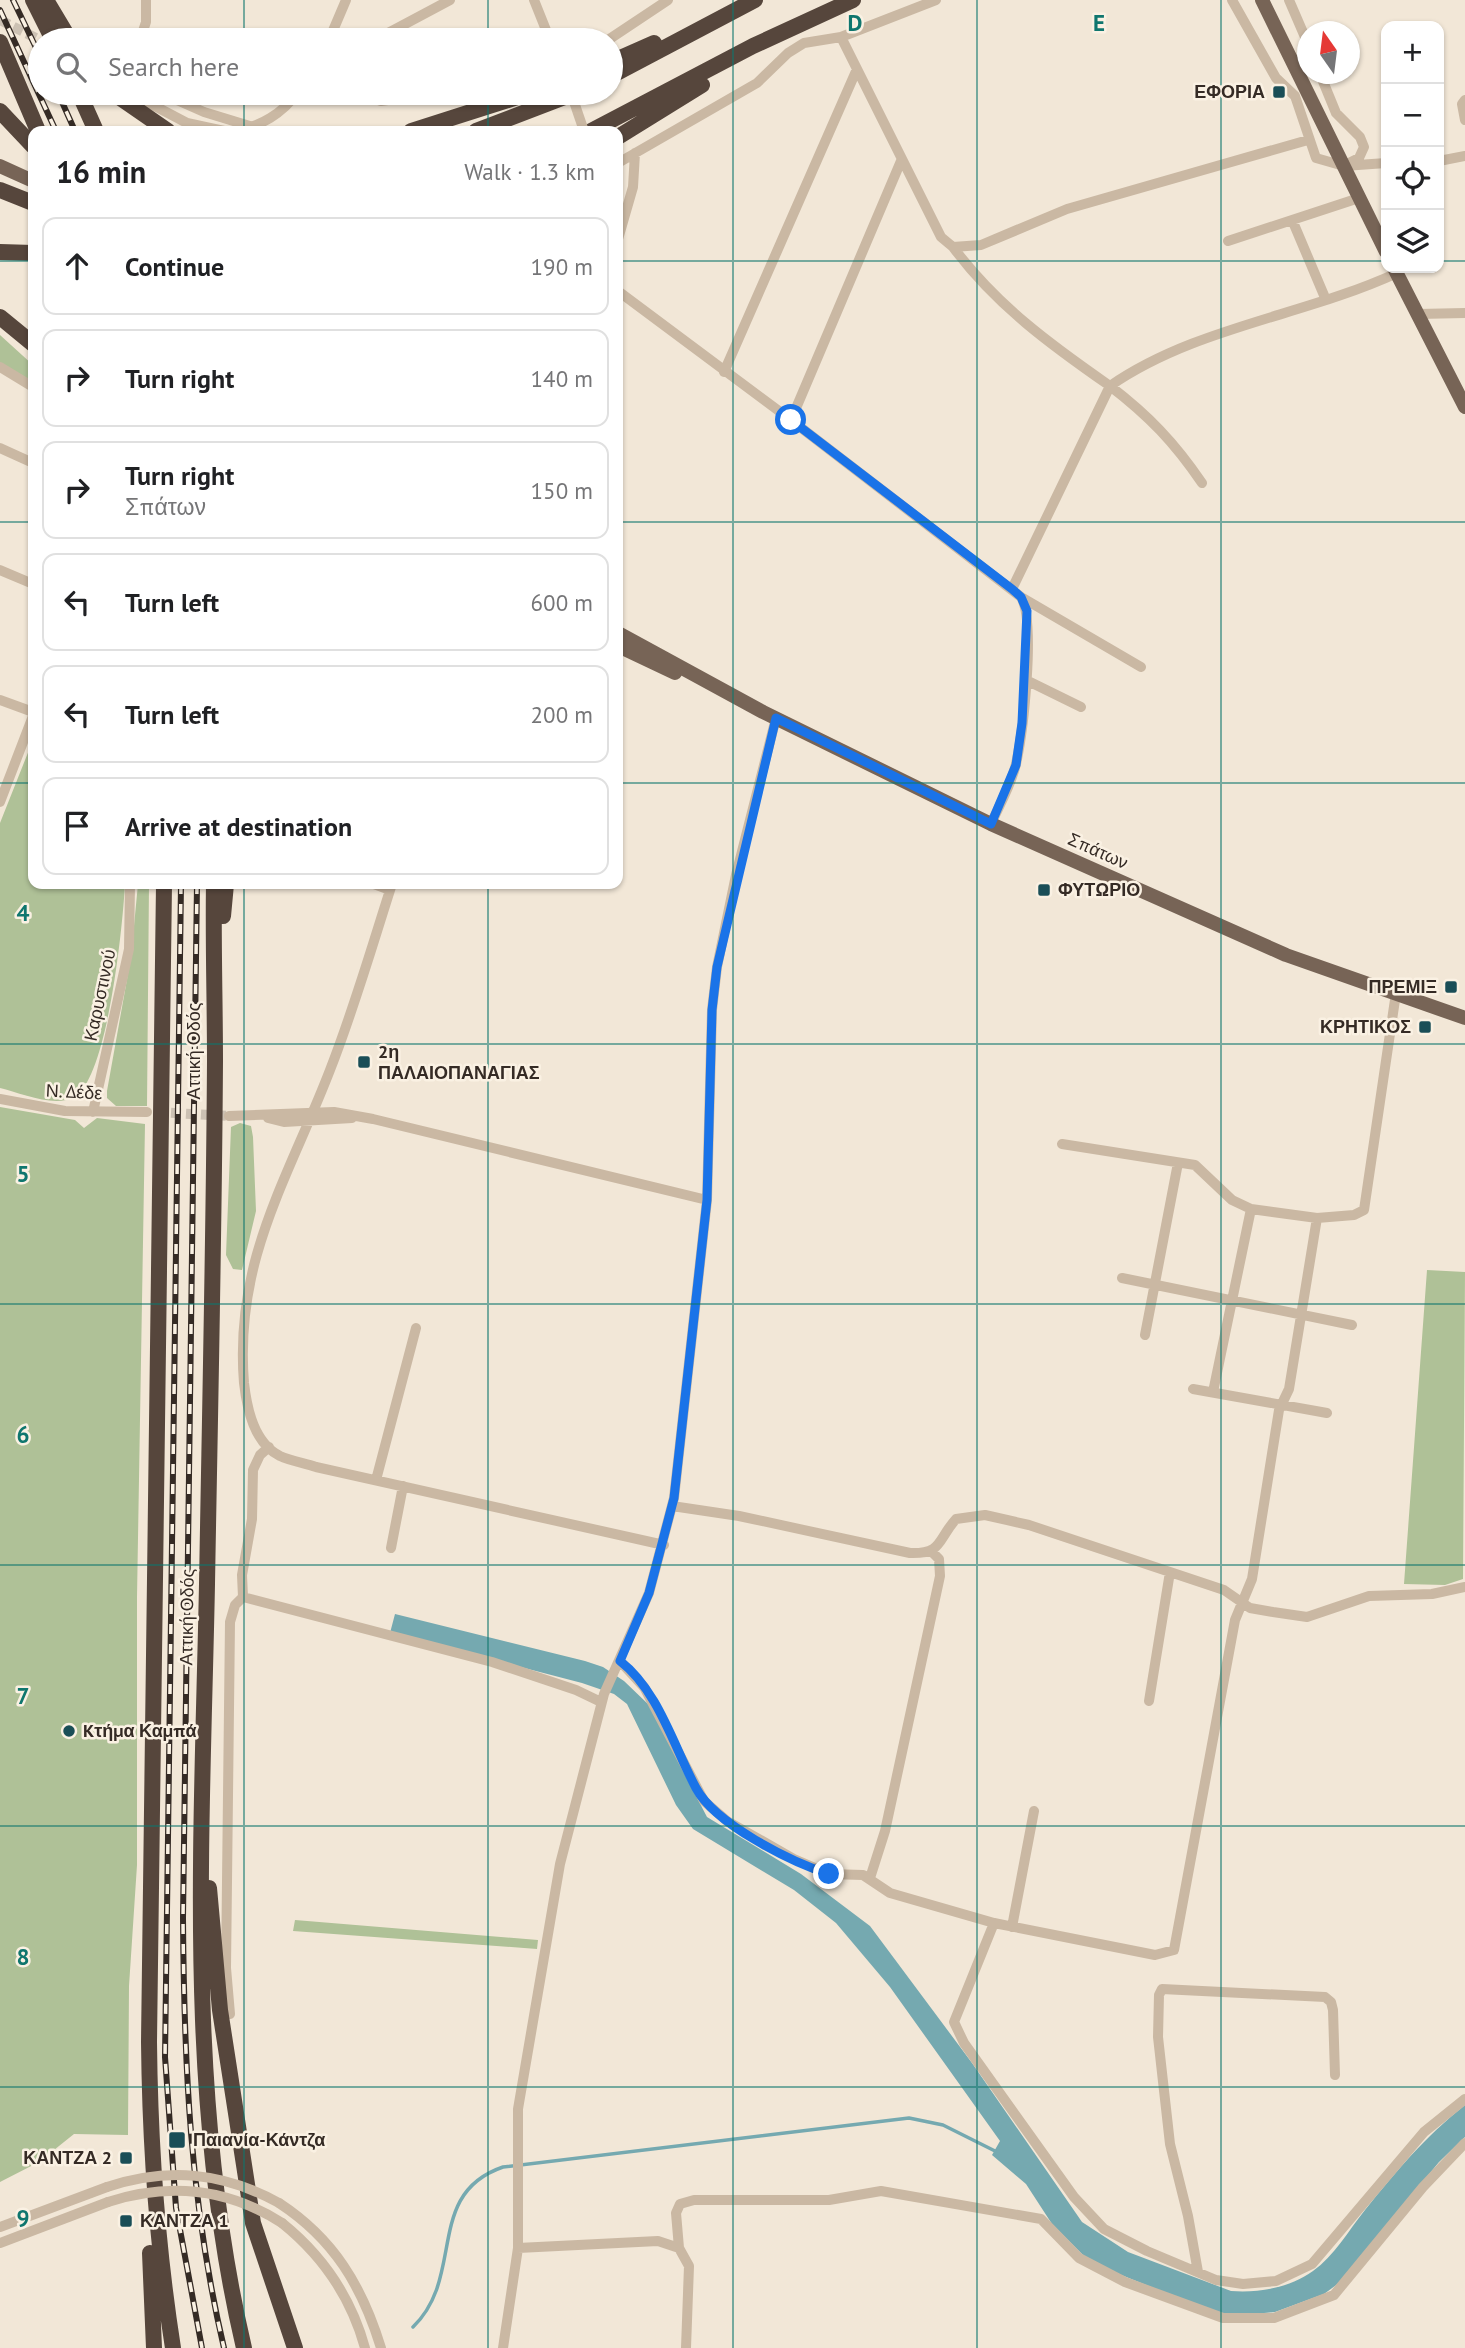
<!DOCTYPE html>
<meta charset="utf-8">
<style>
body{margin:0;font-family:"PT Sans",sans-serif;background:#f6f6f6;color:#202124}
.controls{position:absolute;right:21px;top:21px;display:grid;overflow:hidden;border-radius:14px;box-shadow:0 2px 5px #0004}
.controls button{width:63px;height:63px;display:grid;place-items:center;padding:0;border:0;border-bottom:2px solid #e0e0e0;background:#fff;color:#202124;font:35px sans-serif}
.compass{position:absolute;left:1297px;top:21px;width:63px;height:63px;border-radius:50%;background:#fff;box-shadow:0 2px 5px #0004;rotate:346deg}
.stop{position:absolute;width:21px;height:21px;margin:-16px;border:5px solid #1a73e8;border-radius:50%;background:#fff}
.stop.end{background:#1a73e8;border-color:#fff;box-shadow:0 2px 7px #0008}
.list{margin:0;padding:0;list-style:none}
h2{display:flex;justify-content:space-between;align-items:center;height:91px;margin:0;padding:0 28px;font-size:30px}
h2 small{font-size:23px;font-weight:400;color:#757577}
.list li{display:grid;grid-template-columns:46px 1fr auto;gap:21px;align-items:center;box-sizing:border-box;height:98px;margin:0 14px 14px;padding:0 14px;border:2px solid #e0e0e0;border-radius:14px}
.list b{display:block;font-size:26px;white-space:nowrap}
.list p{margin:0;font-size:23px;white-space:nowrap;color:#757577}
.list em{font-size:23px;font-style:normal;color:#757577}
.icon{flex:none;width:38px;height:38px;fill:none;stroke:currentColor;stroke-width:2;stroke-linecap:round;stroke-linejoin:round}
.map{position:relative;flex:none;width:1465px;height:2348px;overflow:hidden}
.search{position:absolute;background:#fff;box-shadow:0 2px 5px #0004;left:28px;top:28px;width:595px;height:77px;display:flex;align-items:center;gap:18px;box-sizing:border-box;padding:0 24px;border-radius:38px;color:#757577;font-size:26px}
.panel{position:absolute;background:#fff;box-shadow:0 2px 5px #0004;left:28px;top:126px;width:595px;height:763px;border-radius:14px}
.map>svg:first-child{display:block}
.green{fill:#afc197}
.water{fill:#75a9b0}
.lines{fill:none;stroke-linecap:round;stroke-linejoin:round}
.stream{stroke:#75a9b0;stroke-width:3.5}
.minor-tunnel{stroke:#ccc1b3;stroke-width:10;stroke-dasharray:10 5;stroke-linecap:butt}
.minor{stroke:#cab8a3;stroke-width:10}
.major{stroke:#776456;stroke-width:14}
.highway{stroke:#56463c;stroke-width:16}
.rail-casing{stroke:#352b25;stroke-width:6}
.rail{stroke:#faf1e3;stroke-width:3.5;stroke-dasharray:10;stroke-linecap:butt}
.minor-bridge{stroke:#cab8a3;stroke-width:10}
.highway-bridge{stroke:#56463c;stroke-width:16}
.route{stroke:#1a73e8;stroke-width:9}
.grid{fill:none;stroke:#0f766e;stroke-width:2;stroke-opacity:0.55}
.poi-dot{fill:#1a4e57;stroke:#faf1e3;stroke-width:2.5}
.labels{text-anchor:middle;stroke-width:5;stroke-linejoin:round;paint-order:stroke}
.poi-label{font-size:18px;font-weight:bold;fill:#352b25;stroke:#faf1e3;text-anchor:start}
.street-label{font-size:18px;fill:#352b25;stroke:#faf1e3}
.grid-label{font-size:23px;text-anchor:middle;font-weight:bold;fill:#0f766e;stroke:#faf1e3;stroke-width:5;stroke-linejoin:round;paint-order:stroke}
</style>
<div class="map">
<svg width="1465" height="2348" viewBox="0 0 1465 2348">
<rect width="100%" height="100%" fill="#f2e7d7"/>
<path class="green" d="M0 335 33 365V385L0 365Z
M33 740V884H125C123 922 108 1079 74 1097 55 1108 20 1093 0 1088V823Z
M138 884H149L147 1106H116L107 1098V1091L131 957Z
M0 1107 75 1120 84 1128 97 1118 145 1124 137 1597V1865L129 1986 128 2135 74 2134 39 2162 0 2182Z
M240 1123 251 1126 253 1137 256 1211 242 1270 233 1269 226 1255 231 1127Z
M1427 1270 1465 1272 1463 1579 1445 1585 1404 1584Z
M295 1920 538 1940 537 1949 293 1931Z"/>
<path class="water" d="M395 1614 585 1661 603 1667 624 1681 649 1705 707 1817 801 1874 870 1926 972 2063 1082 2222 1128 2252 1231 2291C1259 2293 1289 2288 1313 2271 1334 2256 1349 2230 1365 2210 1398 2169 1424 2138 1465 2105V2137L1439 2162 1343 2280 1324 2294 1275 2312 1243 2315 1215 2313 1114 2272 1084 2256 1052 2224 1026 2184 992 2155 1000 2141 890 1987 836 1923 794 1890 693 1829 676 1805 627 1704 614 1694 582 1683 390 1633Z"/>
<g class="lines">
<path class="stream" d="M413 2327C466 2276 424 2194 503 2167L909 2118 943 2125 995 2151"/>
<path class="minor-tunnel" d="M0 20 40 40
M156 1112 229 1116"/>
<path class="minor" d="M534 0 550 40
M1232 0 1276 78 1295 96 1316 158 1344 166 1386 163
M1289 0 1308 44
M841 37 941 237 953 247 981 245 1067 209 1308 140
M140 40 146 22V0
M329 40 346 0
M375 40 450 0
M608 40 668 0
M1320 74 1336 113 1360 137 1364 147 1359 158 1349 163
M130 93 187 123 224 131
M161 93 204 112 253 127
M359 93 381 101 436 93
M1465 100 1462 104 1465 120
M235 131C260 127 283 113 297 93
M1439 161 1465 156
M618 163 757 83 788 53 804 43 841 37 936 0
M1293 222 1326 300
M618 239 633 187 635 153
M1228 241 1359 198
M953 247C996 305 1051 345 1110 386 1195 327 1304 316 1397 273
M618 291 791 420 901 161
M1418 314 1465 313
M0 367 33 387
M724 372 857 69
M791 420 1021 597 1141 667
M0 448 33 463
M0 570 33 584
M1012 589 1110 386C1149 416 1174 442 1202 483
M1026 680 1081 707
M0 700 33 712
M0 802 33 716
M991 824C1000 804 1011 785 1016 764 1023 732 1036 622 1021 597
M374 884 390 890
M392 884C372 946 354 1009 330 1070 288 1179 234 1260 244 1383 247 1409 254 1443 280 1456 291 1461 304 1463 316 1467L664 1545
M0 1099 65 1111 147 1112
M93 1112 129 949 130 884
M229 1116 334 1112 373 1119 707 1200
M268 1118 284 1122 352 1118
M1062 1144 1195 1165 1232 1200 1251 1209 1317 1218
M1122 1278 1352 1325
M1145 1335 1178 1163
M1193 1389 1327 1413
M1213 1392 1251 1209
M269 1447 260 1455 253 1470 252 1519 242 1575 243 1597 492 1662 576 1690 601 1702
M376 1480 416 1328
M672 1506 739 1516 910 1553C943 1554 937 1540 956 1519L985 1515 1029 1525 1224 1590 1250 1608 1273 1612 1307 1617 1369 1596 1432 1594 1465 1587
M391 1548 403 1486
M620 1661 644 1687 704 1801 727 1821 794 1859 829 1874 863 1875 890 1893 994 1923 1155 1955 1174 1950 1235 1620 1252 1579 1279 1410 1289 1389 1317 1218 1354 1215 1364 1210 1396 993
M1149 1701 1170 1572
M870 1878 885 1831 940 1576 939 1559 932 1552
M994 1923 954 2022 964 2043 1074 2197 1104 2229 1147 2251 1216 2280 1243 2284 1276 2281 1312 2264 1424 2132 1465 2099
M1012 1927 1034 1811
M230 2014 226 1968 230 1622 235 1605 243 1597
M279 2203C334 2239 362 2286 381 2348
M282 2223C323 2256 351 2297 365 2348
M0 2227 107 2187
M0 2243 108 2202
M679 2248 676 2213 680 2204 694 2200H829L881 2191 1041 2219 1079 2258 1125 2282 1223 2318H1274L1334 2295 1423 2187 1465 2143
M1198 2272 1188 2216 1170 2144 1158 2037 1159 1995 1162 1989 1325 1997 1331 2002 1333 2010 1335 2075
M503 2348 518 2248
M686 2348 689 2266 679 2248 658 2241 518 2248V2109L560 1864 604 1694 649 1593 674 1498 707 1200 712 1010 717 967 736 875 776 718"/>
<path class="major" d="M1262 0 1386 252
M0 166 33 181
M1394 268 1465 407
M618 633 763 712 991 824 1286 955 1465 1018
M618 646 675 673"/>
<path class="highway" d="M33 0 53 40
M46 0 70 40
M0 42 38 131
M611 62 654 43
M611 76 755 0
M79 93 96 131
M113 93 168 131
M0 111 33 146
M411 131 530 93
M476 131 575 93
M591 131 753 46 853 0
M618 137 702 85
M0 252 33 253
M0 317 33 344
M164 884 149 2042C150 2145 157 2246 173 2348
M214 884C213 943 215 1002 215 1061 214 1235 210 1410 207 1584 202 1839 185 2098 244 2348
M223 916 226 884
M209 1888 220 2010 253 2223 295 2348
M150 2253 154 2348"/>
<defs>
<path id="rail" d="M13 0 40 56
M0 10 56 131
M58 93 75 131
M181 884 165 2057 176 2208 202 2348
M197 884 183 1918C184 2066 190 2203 224 2348"/>
</defs>
<use href="#rail" class="rail-casing"/>
<use href="#rail" class="rail"/>
<path class="minor-bridge" d="M571 93 584 131
M107 2187C168 2167 223 2172 279 2203
M108 2202C170 2182 227 2188 282 2223"/>
<path class="highway-bridge" d="M0 190 33 203"/>
</g>
<g class="lines">
<path class="route" d="M791 420 1012 589 1021 597 1027 611 1022 723 1016 765 991 824 776 718 717 967 712 1010 707 1200 674 1498 649 1593 620 1661C658 1690 674 1747 696 1788 715 1824 791 1862 829 1874"/>
</g>
<path class="grid" d="M244 0V40M488 0V40M733 0V2348M977 0V2348M1221 0V2348M244 93V131M488 93V131M0 261H33M618 261H1386M1439 261H1465M0 522H33M618 522H1465M0 783H33M618 783H1465M244 884V2348M488 884V2348M0 1044H1465M0 1304H1465M0 1565H1465M0 1826H1465M0 2087H1465"/>
<g class="poi-dot">
<rect x="1272" y="85" width="14" height="14" rx="3.5"/>
<rect x="1037" y="883" width="14" height="14" rx="3.5"/>
<rect x="1444" y="980" width="14" height="14" rx="3.5"/>
<rect x="1418" y="1020" width="14" height="14" rx="3.5"/>
<rect x="357" y="1055" width="14" height="14" rx="3.5"/>
<circle cx="69" cy="1731" r="7"/>
<rect x="168" y="2131" width="18" height="18" rx="3.5"/>
<rect x="119" y="2151" width="14" height="14" rx="3.5"/>
<rect x="119" y="2214" width="14" height="14" rx="3.5"/>
</g>
<g class="labels">
<g class="poi-label">
<text x="1265" y="98" text-anchor="end">ΕΦΟΡΙΑ</text>
<text x="1058" y="896">ΦΥΤΩΡΙΟ</text>
<text x="1437" y="993" text-anchor="end">ΠΡΕΜΙΞ</text>
<text x="1411" y="1033" text-anchor="end">ΚΡΗΤΙΚΟΣ</text>
<text x="378" y="1058">2η<tspan x="378" dy="21">ΠΑΛΑΙΟΠΑΝΑΓΙΑΣ</tspan></text>
<text x="83" y="1737">Kτήμα Καμπά</text>
<text x="193" y="2146">Παιανία-Κάντζα</text>
<text x="112" y="2164" text-anchor="end">ΚΑΝΤΖΑ 2</text>
<text x="140" y="2227">ΚΑΝΤΖΑ 1</text>
</g>
<g class="street-label">
<text transform="translate(1098 851) rotate(24)" y="6">Σπάτων</text>
<text transform="translate(100 995) rotate(-78)" y="6">Καρυστινού</text>
<text transform="translate(194 1051) rotate(-90)" y="6">Αττική Οδός</text>
<text transform="translate(74 1092) rotate(3)" y="6">Ν. Δέδε</text>
<text transform="translate(187 1617) rotate(-89)" y="6">Αττική Οδός</text>
</g>
</g>
<g class="grid-label">
<text x="855" y="31">D</text>
<text x="1099" y="31">E</text>
<text x="23" y="921">4</text>
<text x="23" y="1182">5</text>
<text x="23" y="1443">6</text>
<text x="23" y="1704">7</text>
<text x="23" y="1965">8</text>
<text x="23" y="2226">9</text>
</g>
</svg>
<div class="controls">
<button>+</button>
<button>−</button>
<button><svg class="icon" aria-label="locate" viewBox="0 0 24 24"><circle cx="12" cy="12" r="6"/><path d="M12 2v4M12 18v4M2 12h4M18 12h4"/></svg></button>
<button><svg class="icon" aria-label="layers" viewBox="0 0 24 24"><path d="M12 4l9 5-9 5-9-5zM3 14l9 5 9-5"/></svg></button>
</div>
<svg class="compass" viewBox="-18 -18 36 36"><path d="M0-13l5 13h-10z" fill="#e53935"/><path d="M0 13l5-13h-10z" fill="#757577"/></svg>
<div class="stop" style="left:791px;top:420px"></div>
<div class="stop end" style="left:829px;top:1874px"></div>
<div class="search"><svg class="icon" aria-label="search" viewBox="0 0 24 24"><circle cx="10" cy="10" r="6"/><path d="M15 15l6 6"/></svg>Search here</div>
<section class="panel">
<h2>16 min<small>Walk · 1.3 km</small></h2>
<ul class="list">
<li><svg class="icon" aria-label="ahead" viewBox="0 0 24 24"><path d="M12 20V5M6 11l6-6 6 6"/></svg><div><b>Continue</b></div><em>190 m</em></li>
<li><svg class="icon" aria-label="right" viewBox="0 0 24 24"><path d="M7 20v-9h11M14 6l5 5-5 5"/></svg><div><b>Turn right</b></div><em>140 m</em></li>
<li><svg class="icon" aria-label="right" viewBox="0 0 24 24"><path d="M7 20v-9h11M14 6l5 5-5 5"/></svg><div><b>Turn right</b><p>Σπάτων</p></div><em>150 m</em></li>
<li><svg class="icon" aria-label="left" viewBox="0 0 24 24"><path d="M17 20v-9H6M10 6l-5 5 5 5"/></svg><div><b>Turn left</b></div><em>600 m</em></li>
<li><svg class="icon" aria-label="left" viewBox="0 0 24 24"><path d="M17 20v-9H6M10 6l-5 5 5 5"/></svg><div><b>Turn left</b></div><em>200 m</em></li>
<li><svg class="icon" aria-label="arrive" viewBox="0 0 24 24"><path d="M6 21V4h12l-3 4 3 4H6"/></svg><div><b>Arrive at destination</b></div></li>
</ul>
</section>
</div>
